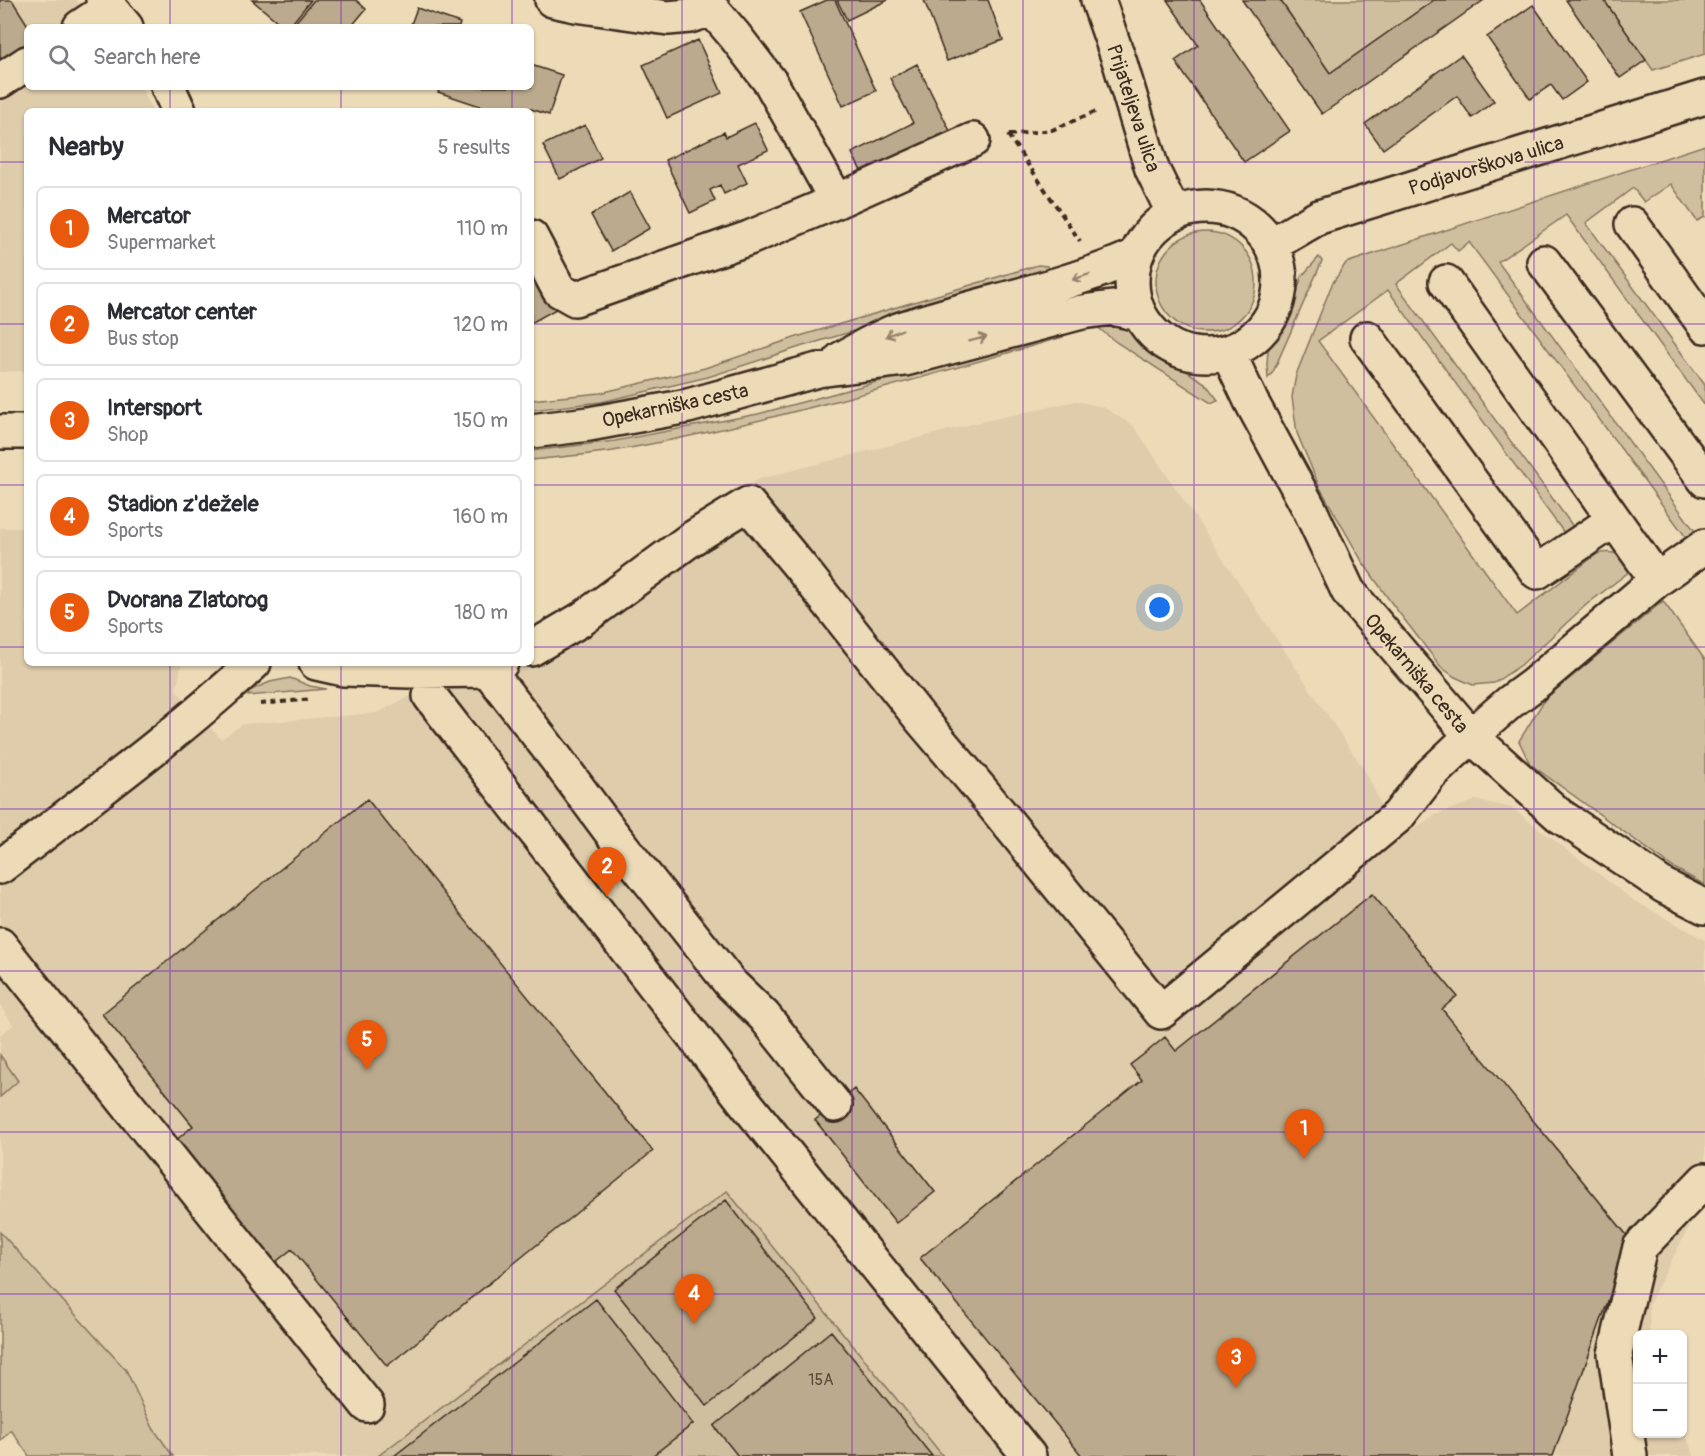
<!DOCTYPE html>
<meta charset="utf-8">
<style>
body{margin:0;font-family:Pangolin,sans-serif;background:#f7f7f7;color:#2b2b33}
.controls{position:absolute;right:18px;bottom:18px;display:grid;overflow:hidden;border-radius:9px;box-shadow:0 2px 4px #0004}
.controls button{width:54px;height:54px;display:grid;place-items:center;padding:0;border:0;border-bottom:2px solid #e1e1e2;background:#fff;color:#2b2b33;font:30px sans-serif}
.you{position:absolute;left:1160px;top:608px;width:21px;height:21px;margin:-15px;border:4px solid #fff;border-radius:50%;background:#1a73e8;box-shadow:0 0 0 9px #1a73e833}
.badge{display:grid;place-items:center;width:39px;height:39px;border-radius:50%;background:#ea580c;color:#fff;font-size:20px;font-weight:700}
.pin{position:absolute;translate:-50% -50px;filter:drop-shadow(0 2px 3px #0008)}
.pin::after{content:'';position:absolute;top:32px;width:21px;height:18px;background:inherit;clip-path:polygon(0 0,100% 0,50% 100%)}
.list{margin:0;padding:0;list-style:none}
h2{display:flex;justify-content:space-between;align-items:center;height:78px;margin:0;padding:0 24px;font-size:26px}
h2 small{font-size:20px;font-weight:400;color:#7c7c81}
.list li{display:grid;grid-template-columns:39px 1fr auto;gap:18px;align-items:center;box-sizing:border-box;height:84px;margin:0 12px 12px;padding:0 12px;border:2px solid #e1e1e2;border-radius:9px}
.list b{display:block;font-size:22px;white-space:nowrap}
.list p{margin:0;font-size:20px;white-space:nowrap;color:#7c7c81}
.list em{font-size:20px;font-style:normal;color:#7c7c81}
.icon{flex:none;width:33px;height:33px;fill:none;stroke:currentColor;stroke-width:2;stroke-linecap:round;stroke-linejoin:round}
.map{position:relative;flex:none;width:1705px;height:1456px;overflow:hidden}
.search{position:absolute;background:#fff;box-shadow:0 2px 4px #0004;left:24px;top:24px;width:510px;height:66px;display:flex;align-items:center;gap:15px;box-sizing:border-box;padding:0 21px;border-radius:9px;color:#7c7c81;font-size:22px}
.panel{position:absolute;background:#fff;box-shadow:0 2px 4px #0004;left:24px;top:108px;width:510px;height:558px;border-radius:9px}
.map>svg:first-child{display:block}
.built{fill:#deccab}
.green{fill:#d0bf9f;stroke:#86745e;stroke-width:1.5}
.building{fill:#bbaa8d;stroke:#3b2a1e;stroke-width:1.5}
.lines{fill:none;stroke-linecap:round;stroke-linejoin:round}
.minor-casing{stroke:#3b2a1e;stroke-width:38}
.path{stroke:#3b2a1e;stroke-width:4;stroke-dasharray:6 4.5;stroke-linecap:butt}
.minor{stroke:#eddbb8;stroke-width:33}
.oneway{stroke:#94826b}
.grid{fill:none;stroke:#7b2cbf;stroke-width:1.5;stroke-opacity:0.55}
.labels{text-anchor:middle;stroke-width:5;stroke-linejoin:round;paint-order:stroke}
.number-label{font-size:16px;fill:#5b4a3a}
.street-label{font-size:20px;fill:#3b2a1e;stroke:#eddbb8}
</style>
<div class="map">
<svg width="1705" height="1456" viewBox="0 0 1705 1456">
<rect width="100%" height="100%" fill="#eddbb8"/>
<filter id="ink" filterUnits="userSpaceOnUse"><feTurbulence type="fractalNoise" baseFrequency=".0167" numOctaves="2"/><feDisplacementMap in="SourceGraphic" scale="12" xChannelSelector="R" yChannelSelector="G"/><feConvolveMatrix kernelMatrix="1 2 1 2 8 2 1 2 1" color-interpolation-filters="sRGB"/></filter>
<g filter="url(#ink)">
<path class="built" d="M0 0H76L97 27H27V87H141L153 111H27V371L0 372Z
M1076 401 1103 407 1134 426 1367 774 1397 840 1435 815 1476 800 1512 808 1633 900 1705 940V1196L1649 1304 1650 1334H1638V1434H1682L1683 1427 1694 1456H173L153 1428 126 1370 0 1232V1097L18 1081 0 1055V1035L13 1025 0 1005V528H27V663H182L176 690 221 739 243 724 377 713 475 663H531L599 595 707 508 759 479 976 423Z"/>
<path class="green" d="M1280 0H1434L1330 73Z
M1604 0H1705V54L1653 70Z
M1705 145V217L1697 221 1671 184 1644 202 1633 188 1586 223 1705 385V406L1566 215 1498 262 1697 534 1688 540 1469 242 1458 251 1451 243 1396 284 1577 532 1567 537 1388 290 1318 341 1517 615 1597 554C1616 550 1622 553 1630 571L1586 605 1521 665 1494 683 1473 685 1455 677 1441 667 1390 601 1362 561 1319 486 1297 433 1292 397 1296 375 1332 284 1346 263Z
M1156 282a50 50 0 1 1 100 0a50 50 0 1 1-100 0Z
M1319 257 1322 261 1273 372 1268 378 1267 364 1268 350 1286 324 1302 276Z
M1038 265 1047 266 1049 271 1041 276 803 346 708 377 601 402 531 410V400L600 393 705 368 800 336Z
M1114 322 1130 332 1144 349 1166 363 1185 370 1205 383 1218 400 1211 403 1116 342 1096 326Z
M1063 326 1067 330 1063 337C914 380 766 424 613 451 586 455 558 457 531 460V451L615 441 758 414 884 380Z
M1663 601 1705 660V885L1674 868 1530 764 1519 741 1545 699Z
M290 678 310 686 326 689 248 696 251 690 270 682Z
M0 1055 18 1081 0 1097Z
M727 1191 943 1456H378Z
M0 1232 126 1370 153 1428 173 1456H29L11 1430 0 1441Z"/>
<path class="building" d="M0 0H12L29 27H27V44L0 61Z
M252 0H311L289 27H284Z
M314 0H356L366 9 351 27H298L294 24Z
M827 0H835L876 91 843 106 800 12Z
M837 0H888L847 20Z
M924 0H988L1003 40 947 61Z
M1167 0H1200L1290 131 1244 162 1175 61 1198 45Z
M1242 0H1280L1330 73 1434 0H1484L1322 114Z
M1566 0H1604L1646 60 1620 78Z
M1533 5 1587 82 1562 100 1551 85 1530 99 1487 37Z
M417 8 460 23 459 27H410Z
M698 40 722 93 667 118 643 65Z
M1461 55 1494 101 1472 118 1457 96 1383 149 1365 124Z
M917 64 950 131 863 175 852 153 913 123 890 78Z
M531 65 562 75 549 115 531 109 530 111H478L480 106 438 92 440 87H531Z
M755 123 768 150 738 164 747 183 724 194 720 185 710 190 715 201 690 213 665 160 724 132 726 137Z
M585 125 601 158 560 179 543 145Z
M630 192 650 228 611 251 591 215Z
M532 265 556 309 531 323V266Z
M367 799 653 1151 387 1366 292 1249 267 1269 169 1146 193 1126 102 1014Z
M1372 894 1457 996 1442 1009 1630 1239 1553 1456H1082L920 1258 1142 1080 1130 1065 1148 1051 1165 1037 1176 1051Z
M854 1089 935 1192 896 1223 815 1120Z
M726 1200 818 1318 707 1406 614 1289Z
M596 1299 693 1424 652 1456H394Z
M831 1331 932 1456H738L714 1426Z"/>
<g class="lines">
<defs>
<path id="minor" d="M103 0 126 27
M552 0 575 5 668 18 690 16 712 9 735 36 771 83 837 201 973 140
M1098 0 1120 63 1152 169 1174 214
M80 27 110 7
M0 81 27 63
M168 87 179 111
M1132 281a74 74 0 1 1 148 0a74 74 0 1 1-148 0Z
M1632 224 1705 326
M531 237 559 290 575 299 749 238 837 201
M1271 245 1319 217 1705 97
M1544 262 1705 480
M1446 282 1657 580
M1367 338 1537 572 1614 520
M1228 352 1251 401 1310 510 1348 591 1471 736 1559 815 1664 886 1705 907
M841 359C859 349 879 337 898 330 977 303 1060 290 1135 256
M531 431 589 424 688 406 818 370 905 359 1082 312 1112 308 1139 314
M0 432H27
M531 649 582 619 691 539 748 504 802 569 920 718 981 790 1161 1012 1398 816 1430 775 1471 736 1510 702 1533 685 1657 580 1705 546
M316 663 343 669 410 671 488 670 501 663
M488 670 555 757 613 835 730 983 764 1016 835 1105
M430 696 744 1101 1029 1456
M0 867C86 801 174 737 254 663
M0 945 367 1405
M1630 1456 1615 1354 1640 1247 1705 1180"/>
</defs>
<use href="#minor" class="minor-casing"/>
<path class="path" d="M1008 135 1080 241
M1009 135 1052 130 1099 110
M260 704 312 699"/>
<use href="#minor" class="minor"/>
</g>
<defs><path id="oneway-shaft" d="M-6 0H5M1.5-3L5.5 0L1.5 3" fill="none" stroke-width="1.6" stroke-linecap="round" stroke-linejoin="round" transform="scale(1.5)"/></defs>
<g class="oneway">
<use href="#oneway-shaft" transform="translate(1081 277) rotate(162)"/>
<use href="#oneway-shaft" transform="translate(894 333) rotate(157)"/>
<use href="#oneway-shaft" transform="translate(978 339) rotate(-15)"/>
</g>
</g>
<path class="grid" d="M170 0V27M341 0V27M512 0V27M682 0V1456M852 0V1456M1023 0V1456M1194 0V1456M1364 0V1456M1534 0V1456M170 87V111M341 87V111M512 87V111M0 162H27M531 162H1705M0 324H27M531 324H1705M0 485H27M531 485H1705M0 647H27M531 647H1705M170 663V1456M341 663V1456M512 663V1456M0 809H1705M0 971H1705M0 1132H1705M0 1294H1705"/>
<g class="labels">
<g class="number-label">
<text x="821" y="1385">15A</text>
</g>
<g class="street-label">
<text transform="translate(1134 108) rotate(72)" y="7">Prijateljeva ulica</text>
<text transform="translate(1486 165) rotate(-17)" y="7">Podjavorškova ulica</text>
<text transform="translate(675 405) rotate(-12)" y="7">Opekarniška cesta</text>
<text transform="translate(1417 673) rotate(50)" y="7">Opekarniška cesta</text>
</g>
</g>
</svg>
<div class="controls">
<button>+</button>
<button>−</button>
</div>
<div class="you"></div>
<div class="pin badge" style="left:1304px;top:1159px">1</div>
<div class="pin badge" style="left:607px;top:897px">2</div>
<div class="pin badge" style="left:1236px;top:1388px">3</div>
<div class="pin badge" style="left:694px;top:1324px">4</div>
<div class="pin badge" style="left:367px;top:1070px">5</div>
<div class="search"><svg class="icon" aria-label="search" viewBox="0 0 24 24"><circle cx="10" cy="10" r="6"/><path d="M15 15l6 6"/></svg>Search here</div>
<section class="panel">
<h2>Nearby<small>5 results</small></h2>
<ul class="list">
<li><span class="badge">1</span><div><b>Mercator</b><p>Supermarket</p></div><em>110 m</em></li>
<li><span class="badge">2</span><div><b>Mercator center</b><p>Bus stop</p></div><em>120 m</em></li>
<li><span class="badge">3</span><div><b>Intersport</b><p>Shop</p></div><em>150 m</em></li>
<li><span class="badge">4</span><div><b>Stadion z'dežele</b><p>Sports</p></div><em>160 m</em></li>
<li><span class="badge">5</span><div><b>Dvorana Zlatorog</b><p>Sports</p></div><em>180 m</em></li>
</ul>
</section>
</div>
